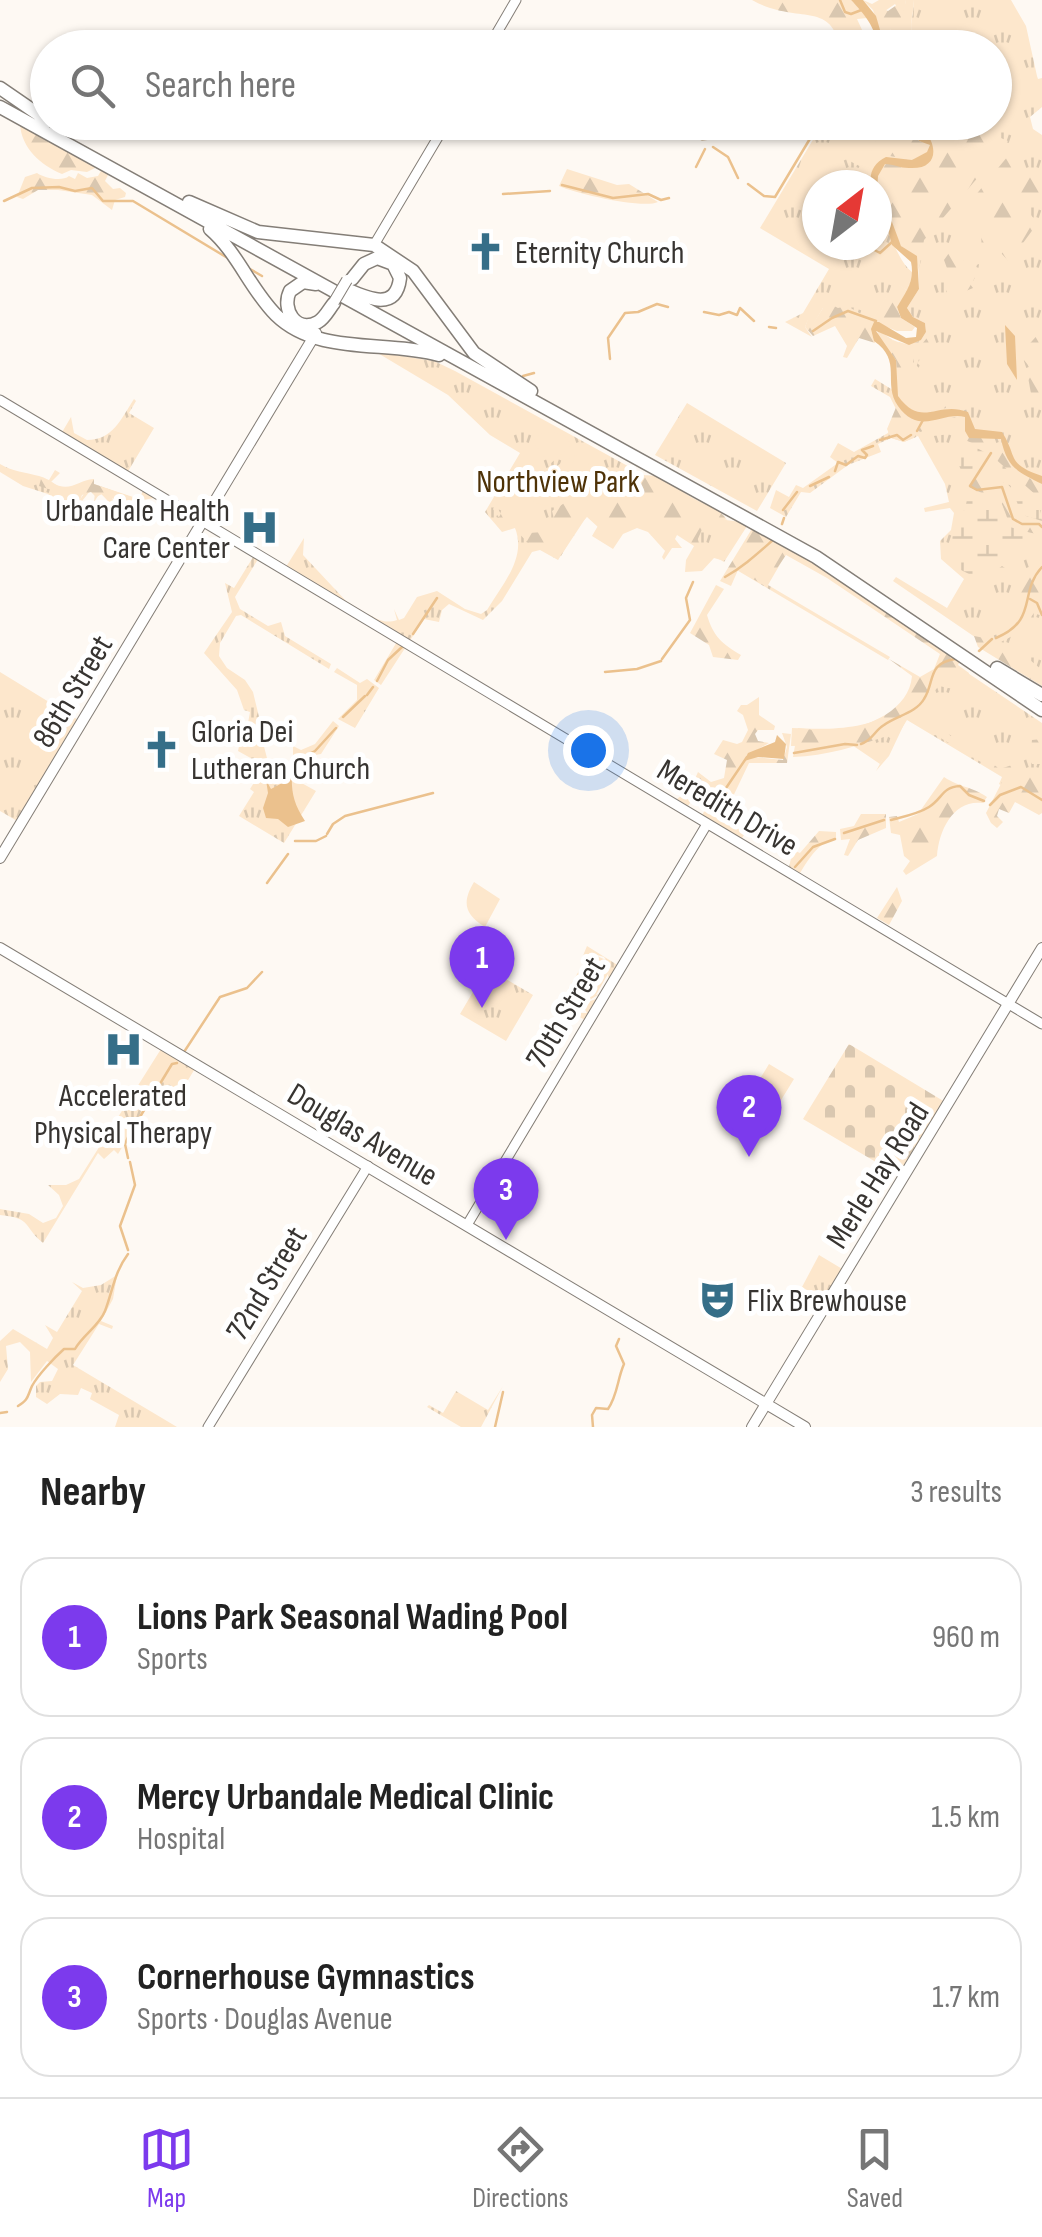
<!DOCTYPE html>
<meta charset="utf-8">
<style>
body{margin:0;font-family:"Sofia Sans Condensed",sans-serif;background:#f2f2f2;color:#222}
.compass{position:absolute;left:802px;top:170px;width:90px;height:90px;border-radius:50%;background:#fff;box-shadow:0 2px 8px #0004;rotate:31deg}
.you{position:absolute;left:588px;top:750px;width:35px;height:35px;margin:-25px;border:8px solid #fff;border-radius:50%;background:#1a73e8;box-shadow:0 0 0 15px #1a73e833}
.badge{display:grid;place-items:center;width:65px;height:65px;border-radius:50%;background:#7c3aed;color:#fff;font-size:32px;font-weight:700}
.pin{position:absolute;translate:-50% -82px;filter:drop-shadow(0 2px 5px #0008)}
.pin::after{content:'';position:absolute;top:52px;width:35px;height:30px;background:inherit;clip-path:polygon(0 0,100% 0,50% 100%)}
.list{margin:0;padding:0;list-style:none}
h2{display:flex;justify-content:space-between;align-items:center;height:130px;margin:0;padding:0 40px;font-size:42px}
h2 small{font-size:32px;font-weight:400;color:#767676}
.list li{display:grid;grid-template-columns:65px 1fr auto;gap:30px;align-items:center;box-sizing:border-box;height:160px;margin:0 20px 20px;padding:0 20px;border:2px solid #e0e0e0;border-radius:30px}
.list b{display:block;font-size:38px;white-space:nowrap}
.list p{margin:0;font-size:32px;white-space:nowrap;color:#767676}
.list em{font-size:32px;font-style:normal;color:#767676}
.icon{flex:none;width:55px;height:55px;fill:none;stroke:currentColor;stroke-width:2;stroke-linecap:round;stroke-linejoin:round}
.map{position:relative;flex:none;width:1042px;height:1427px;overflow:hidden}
.search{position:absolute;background:#fff;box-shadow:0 2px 8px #0004;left:30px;right:30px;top:30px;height:110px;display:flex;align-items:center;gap:25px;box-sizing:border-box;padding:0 35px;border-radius:55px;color:#767676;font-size:38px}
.sheet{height:670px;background:#fff}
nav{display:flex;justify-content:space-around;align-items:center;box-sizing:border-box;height:140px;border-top:2px solid #e0e0e0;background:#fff;font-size:28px;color:#767676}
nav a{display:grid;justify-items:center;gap:5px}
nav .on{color:#7c3aed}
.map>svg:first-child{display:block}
.grass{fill:url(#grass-tufts)}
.forest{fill:url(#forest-firs)}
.wetland{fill:url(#wetland-marsh)}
.cemetery{fill:url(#cemetery-stones)}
.garden{fill:#fde7cc}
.water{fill:#ebc18d}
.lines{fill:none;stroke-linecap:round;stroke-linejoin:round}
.stream{stroke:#ebc18d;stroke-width:2.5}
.secondary-casing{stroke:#847e77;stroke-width:11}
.primary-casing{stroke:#847e77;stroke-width:12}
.highway-casing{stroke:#847e77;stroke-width:15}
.secondary{stroke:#fff;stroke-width:9}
.primary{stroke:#fff;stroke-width:10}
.highway{stroke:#fff;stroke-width:12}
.primary-bridge-casing{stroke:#847e77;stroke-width:12;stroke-linecap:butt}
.primary-bridge{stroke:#fff;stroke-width:10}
.labels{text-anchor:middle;stroke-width:10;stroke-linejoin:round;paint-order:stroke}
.poi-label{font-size:32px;fill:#373431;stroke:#fff;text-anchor:start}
.park-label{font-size:32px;fill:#4e3207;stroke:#fff}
.street-label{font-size:32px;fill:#373431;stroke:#fff}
</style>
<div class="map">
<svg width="1042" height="1427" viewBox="0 0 1042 1427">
<defs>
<pattern id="grass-tufts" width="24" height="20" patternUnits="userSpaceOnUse" patternTransform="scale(2.5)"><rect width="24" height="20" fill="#fde7cc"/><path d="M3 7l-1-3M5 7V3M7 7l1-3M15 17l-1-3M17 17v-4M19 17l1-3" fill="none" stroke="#d9c7b0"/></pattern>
<pattern id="forest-firs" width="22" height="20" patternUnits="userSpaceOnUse" patternTransform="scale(2.5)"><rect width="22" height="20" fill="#fde7cc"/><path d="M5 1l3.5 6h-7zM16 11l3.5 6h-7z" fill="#d9c7b0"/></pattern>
<pattern id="wetland-marsh" width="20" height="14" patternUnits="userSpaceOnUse" patternTransform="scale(2.5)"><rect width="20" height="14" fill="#fde7cc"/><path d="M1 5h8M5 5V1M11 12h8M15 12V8" fill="none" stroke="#d9c7b0"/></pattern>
<pattern id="cemetery-stones" width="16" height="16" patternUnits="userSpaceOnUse" patternTransform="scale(2.5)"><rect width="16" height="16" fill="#fde7cc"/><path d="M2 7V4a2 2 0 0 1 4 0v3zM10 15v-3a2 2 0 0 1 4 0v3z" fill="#d9c7b0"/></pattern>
</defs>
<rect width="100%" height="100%" fill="#fef9f3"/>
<path class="grass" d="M863 0 872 4 879 0H906L903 21 900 23 901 13 895 4 885 11 881 3 891 31 913 40C908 20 915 17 913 0H1011L1026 26 1037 76 1038 79 1042 78V107L1030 117 1033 129 1042 135V683L893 581 896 577 947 608 964 579 941 559 940 541 951 530 954 513 950 508 925 512 924 508 949 502 945 484 918 436 904 442 891 438 878 444 881 452 848 465 810 493 801 492 786 517 770 508 776 490 789 497 796 485 803 488 838 463 830 457 838 443 854 452 888 433 896 409 890 397 871 386 875 379 896 392V360L883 343 893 340 903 344 921 340 926 332 925 323 913 317 907 308 919 289 918 261 901 246 877 199 921 167 924 123 994 122 995 104 1003 105 1008 93 995 97 994 48 922 47 918 44 916 47 893 44 885 47 873 10Z
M823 123H909L922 157 870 182 871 185H817V245H877V217C893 233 896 260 913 273L908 291 895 283 872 321 842 308H823L814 323 808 320 805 327 812 337 785 322 803 313 829 269 760 228Z
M376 352 434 361 455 371 726 520 749 523 724 562 677 534 666 552 648 532 637 528 623 534 613 549 592 536 599 524 587 516 558 560 540 550 532 552 502 601 483 620 449 604 442 610 439 622 424 619 381 685 374 680 398 640 284 570 304 538 303 555 346 601 364 612V617L368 614C378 620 386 624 397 620L394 609 399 620 404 618 417 597 437 591 465 609 481 614 487 610C502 585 527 558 515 528L502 532 485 512 520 453 490 435 448 395Z
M134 399 136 401 129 413 154 428 127 473 61 434 71 417 74 433 87 440C113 440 121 419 134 399Z
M687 403 786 463 757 511 655 455Z
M0 464C14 472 24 472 39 476 51 479 66 493 79 501L91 483 143 501 138 510 133 501 112 498 118 510 100 493 94 502 95 492 90 491 79 505 74 530 76 516 48 494 23 486 0 472Z
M255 554 260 556 235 597 240 609 268 626 281 622 285 636 331 664 329 669 241 615 236 616 220 643 219 656 227 668 245 680 253 692 261 725 248 723 250 712 244 710 237 690 204 653 232 612 225 583 234 588Z
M786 554 768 585 890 657 888 660 735 569Z
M944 657 1042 723V810L999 784 1002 777 907 720 880 764 852 745 791 746 792 728C866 732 904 723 944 657Z
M337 668 360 683 367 679 379 688 355 728 338 719 357 700V685L334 672Z
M0 672 80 721 19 822 0 811Z
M333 721 339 726 321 754 303 757 297 765 298 781 316 791 284 843 239 816 254 792 250 789 260 773 258 762 238 751 243 728 260 731 268 762 280 767 293 761V746L301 750 315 744Z
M587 946 619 966 585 1020 560 1006 562 1002 579 1013H587L582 1004 599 998 610 979 608 976 609 965 604 957 590 953 585 960 582 958Z
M487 968 533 995 506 1041 460 1014Z
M161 1049 196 1067 174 1103 155 1093 118 1154 114 1150 104 1159 98 1153 43 1243C23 1227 33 1218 0 1215V1209L29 1214 43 1223 56 1218 63 1206 59 1195 48 1185H66L79 1179Z
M769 1064 794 1079 778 1105 753 1090Z
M819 1255 844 1270 822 1299 802 1287Z
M117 1275 113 1299 101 1321 113 1326 112 1329 99 1324 73 1365 177 1427H115L119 1415 90 1399 92 1393 81 1388 78 1395 60 1394 47 1404 36 1397V1386L40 1382 52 1381 58 1369 47 1361 31 1382 30 1352 20 1342 6 1346 8 1369 0 1382V1341L13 1329 47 1349 53 1338 45 1325 57 1332 82 1291 72 1282 83 1288 101 1285Z
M503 1386 481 1427H461L427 1407 429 1405 443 1413 456 1391 488 1410Z"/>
<path class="forest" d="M752 0H851L866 15 867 18 857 19 863 32 874 31 877 47H839C832 0 796 25 752 0Z
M906 0H913C915 16 908 19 913 40L909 44C895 37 878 20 880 3L887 2 886 10 888 11 901 2V22Z
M673 123H724L713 139 702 141Z
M890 123H909L919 141 930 145 926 155 912 160 890 156 871 185H860L863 171 870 170 880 151 874 139 884 134Z
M924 123H935V135L945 123H991L1001 138 1008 141 987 165 989 155H980L984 167 980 175 924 240 919 270 912 251 899 243 892 222 878 205V176L885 164C911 162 912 178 934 153L923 129Z
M20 125 96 166 95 168 87 172 71 170 62 174C40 165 22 148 20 125Z
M1008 156 1014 162 1033 171 1042 182 1041 191 1028 211 1034 219V228L1023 243 1027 249 1022 258 1026 269 1021 273 1017 257 1015 268 1001 253 986 259 982 257 981 230 974 225 969 230 955 220Z
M102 169 109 173 105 181 113 189 120 188 126 193 125 197 115 200 112 210 92 195 58 190H38L23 199 17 197 25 177 37 173C44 178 62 182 69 176L75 179 78 173 87 178 98 176Z
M567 169 617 185 629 184 658 202C643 209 577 194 559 186Z
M955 246 978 250 984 264 978 272 979 264 974 266 976 276 973 281 969 280 972 272 968 271 967 280 973 288 961 293 963 311 959 316 947 295V280L952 274H958L960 266 955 271 952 268 948 271 944 260 949 253 960 255 963 261 965 258Z
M895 282 908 291 897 307 901 318 915 327 912 331H897L874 322 875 343 859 338 847 358 843 357 847 346 835 326 813 336 805 327 808 319 814 322 823 308 832 305 838 308 847 306 872 320Z
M878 330 893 340 888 344 893 351H898L896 346 899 342 909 345 919 341 913 362 921 370 912 387 898 384 896 360 877 336Z
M1042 330V408C1030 403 1031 389 1028 378L1035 374 1024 360 1023 351Z
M931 333 926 355 938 362 930 380 922 376 925 370 917 363 923 356 922 344Z
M898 388 910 390 911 399 944 403 946 408C922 413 913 420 896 394Z
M897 405C911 420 936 423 955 417L969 438H991L1019 473 1042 484V497H1038L1007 472 984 467 995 480C1020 484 1011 500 1023 515L1042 521V545L1037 534C1005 527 1013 530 1001 502L969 487 972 443 951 434 933 436V429L927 426 921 432 913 429 916 437 904 442 891 438 887 429Z
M55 470 60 473 51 482C70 494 77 480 94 479V484L139 499 143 491 154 498 143 500 137 510 132 502 110 498 114 506 109 504 105 514 107 500 102 494 96 497 91 492 82 495 75 515 70 511 72 501 58 492 39 486 41 479 49 480Z
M612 473 625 481C659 466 668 484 693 498 705 505 719 507 727 520L717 517 703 527 697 541 721 560 714 558 702 571 685 572 686 560 694 546 677 535 675 539 682 548H672L664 560 662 557 673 535 637 510 613 534 599 528 587 517 578 526 564 518 554 519 552 511 566 502 591 505 599 487Z
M496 505 503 518 522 524 529 533 543 532 551 521 577 528 561 556C545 554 522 542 515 527L507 529 493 509Z
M753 527 815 561 960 661 958 665 969 673 966 686 953 689 939 686C906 718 976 753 997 767L1001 774 907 718 889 756 876 771 893 740 887 736C857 746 826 756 793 757L798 728C811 729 826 734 839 731 870 726 909 710 912 676L889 659 920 677 934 669 940 654 827 578 786 555 765 586 738 570 731 586 720 581Z
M1037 552 1042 557V616L1034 613 1020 632 1001 642 1018 650 1042 670V686L978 647 974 636 995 640 999 632 1017 625 1022 611 1011 581 1001 573 995 576 994 572 1002 566 1015 575 1026 571 1031 565 1029 555Z
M716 585 724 589 707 615C713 636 722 644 741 655L738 660 713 657 709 645 690 633Z
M759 697V715L775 726 774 730H758L755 734 758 741 769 743 746 756 783 760 787 747 782 733 791 734 787 763H749L728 807C714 807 706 798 692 800L688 806 677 799 691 788 698 772 711 782 724 778 727 760 714 754 723 740 737 744 742 742 748 730 743 715 737 711 741 705H747Z
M1042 739V813L1039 815 1015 802 1009 813 999 809 997 816 1003 822 997 828 991 823 986 813 1005 776 1003 768 1015 764 1019 770 1038 769 1040 764H1032L1026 754 1031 749 1032 740Z
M944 777C961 788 971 786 987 797L983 803C954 799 939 829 937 856L906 875 903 871 910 861 904 856 900 835 891 833 889 817 897 816 899 822 918 814Z
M861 814H886V828L858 840 848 856 844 855 850 839 841 840 840 829 854 826Z
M819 831 836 832V839C820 840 808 860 800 873L789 867 793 850 800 853Z
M897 887 902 901 889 925 877 918Z"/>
<path class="wetland" d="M964 441 986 453 973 468 969 488 1001 502 1009 526 1029 535 1010 561 999 560 981 580 957 568 948 554C949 531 970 514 967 489 966 477 956 462 953 449Z
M991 455 1038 497 1042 521 1023 515C1010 496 1022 480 989 480V471L983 464Z"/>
<path class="cemetery" d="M726 801 754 818 741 840 701 817 709 803 720 810Z
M849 1044 950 1105 903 1178 803 1119Z"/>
<path class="garden" d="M858 129C873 139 876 154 867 170L842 157 841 152Z
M795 176 817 188 805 212 788 195Z
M552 432 564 436 572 445 550 464 532 441 541 434Z
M575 454 586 461 579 470 574 465 572 477 567 484 554 468 569 458 573 463Z
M589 463 597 472V486L587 501 570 503 575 484 592 489 578 478Z
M548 474 565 498 548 506 535 503 526 493Z
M474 882 500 899 485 927C464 914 462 902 474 882Z
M590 953 606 960 609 972 596 995 600 994 582 1004 566 992Z"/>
<path class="water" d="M851 0H863L876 16 885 47H877C876 27 864 14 851 0Z
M909 123H924L923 129C939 146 938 170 909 168 899 168 894 164 885 164L878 176 877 199V185H871C869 172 874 163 886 157L912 160 927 152 930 145 919 141Z
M877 202 892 222 901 246 917 256 919 289 907 308 913 317 925 323 926 332 921 340 909 345 876 331 896 360 898 396C922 429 937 400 968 412L975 429 1002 432C1018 457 1006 464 1042 476V484C1016 471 1007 467 1001 439L969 438 965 431V417C942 411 920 437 898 406 882 383 903 361 874 341L871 329 874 322H879L906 338 916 337 917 328 901 318 897 307C906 292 915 281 911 262L892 245 887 227 877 217Z
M1005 325 1015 336 1017 380 1007 364Z
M777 735 786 744 784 759 758 757 744 761 748 753 775 742Z
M292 771C291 791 293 803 305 821L288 827 278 819 266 818 263 808 268 793 266 780 271 789 284 782Z"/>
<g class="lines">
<path class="stream" d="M840 0 845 12 851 14 864 9
M713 147 728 157 738 178
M696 167 705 149
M748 184 764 196 775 197 820 122
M562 185 613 198 648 194 661 200 669 198
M503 194 550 191
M4 201 32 188 59 187 75 191 92 188 103 201H133L226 257
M865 245 880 253 892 242
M250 269 262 276
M704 312 719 315 729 312 737 315 740 308 754 321
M769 327 776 328
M813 331 832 318 848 311 876 321
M610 359 608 338 625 313 638 312 657 304 668 307
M523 376 534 373
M917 431 923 420
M880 440 897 435 903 440 911 435
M991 453 970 486 977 490 1002 487 1013 519 1022 524H1039L1042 527
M835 471 838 462 846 465 858 456 865 458 867 455 862 450 873 446
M810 486 829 477
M783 510 797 492
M782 524 784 518
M725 577C743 567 757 554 773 540
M1030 599 1037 603 1042 615
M413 634 437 598
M996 638C1039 620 1018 593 1042 567
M979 651 992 639
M662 659 690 620 686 598 693 582
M605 672 637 669 661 661
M377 681 388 660 402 647
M367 695 373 687
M343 717 365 696
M861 744C873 740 874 731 884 725 896 716 916 713 924 699 935 682 927 663 955 659
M794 753 845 744 857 745
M292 769 297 760 315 751 336 728
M687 796 698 792 722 794 747 757
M990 805 1000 795 1021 787 1042 800
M891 820C902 817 918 814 929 807 943 798 942 787 960 786L969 795 984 801
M844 833 884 820
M327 834 333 824 345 816 433 793
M295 841H316L326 836
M795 867 813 847 835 839
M267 883 288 854
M184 1052 220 997 247 988 262 972
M128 1158 125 1144 129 1135 172 1064 177 1063
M128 1250 120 1226 135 1185 130 1162
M18 1406C29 1399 27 1397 32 1386 38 1375 54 1358 64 1349H75C83 1335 99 1326 105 1311 113 1290 114 1273 128 1254
M0 1413 7 1412
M495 1427 503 1392
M593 1427 592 1415 596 1408 608 1409C618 1394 617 1380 624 1364L616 1346 619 1339"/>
<defs>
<path id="secondary" d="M488 48 516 0
M374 245 447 122
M0 400 1042 1024
M467 1225 707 824
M208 1427 368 1166"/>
<path id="primary" d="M0 858 316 333
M0 948 805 1427
M752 1427 1042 948"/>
<path id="highway" d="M0 88 48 121
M0 107 816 557 1042 710
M189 202 258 232 374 245 413 271 474 353 531 391
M210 229C238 253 250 289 276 315 318 356 386 340 439 355
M316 284 303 282 290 291C281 309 296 334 318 322 325 318 329 309 334 303
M346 289C367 298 396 312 400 278L393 264 377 258 364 264 352 279
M997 668 1042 695"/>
</defs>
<use href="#secondary" class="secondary-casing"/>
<use href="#primary" class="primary-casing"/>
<use href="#highway" class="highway-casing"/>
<use href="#secondary" class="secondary"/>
<use href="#primary" class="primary"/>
<use href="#highway" class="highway"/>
<defs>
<path id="primary-bridge" d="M334 302 347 280"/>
</defs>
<use href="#primary-bridge" class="primary-bridge-casing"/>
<use href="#primary-bridge" class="primary-bridge"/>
</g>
<defs>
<symbol id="church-bare" viewBox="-9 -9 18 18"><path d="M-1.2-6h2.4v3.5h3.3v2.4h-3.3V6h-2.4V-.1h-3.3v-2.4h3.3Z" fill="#356e88" stroke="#fff" stroke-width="2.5" paint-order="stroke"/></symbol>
<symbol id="hospital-bare" viewBox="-9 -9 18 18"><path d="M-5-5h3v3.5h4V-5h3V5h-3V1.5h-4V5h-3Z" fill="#356e88" stroke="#fff" stroke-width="2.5" paint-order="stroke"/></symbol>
<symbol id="theatre-bare" viewBox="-9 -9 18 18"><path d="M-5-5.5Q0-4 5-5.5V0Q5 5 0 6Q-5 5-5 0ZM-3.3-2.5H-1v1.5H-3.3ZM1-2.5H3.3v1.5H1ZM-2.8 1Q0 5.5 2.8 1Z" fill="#356e88" stroke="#fff" stroke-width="2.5" paint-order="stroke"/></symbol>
</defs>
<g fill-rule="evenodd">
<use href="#church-bare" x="458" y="224" width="55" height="55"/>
<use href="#hospital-bare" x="232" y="500" width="55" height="55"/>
<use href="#church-bare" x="134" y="722" width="55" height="55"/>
<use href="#hospital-bare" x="96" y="1022" width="55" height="55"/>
<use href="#theatre-bare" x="690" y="1272" width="55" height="55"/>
</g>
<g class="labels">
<g class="poi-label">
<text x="515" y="263">Eternity Church</text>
<text x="230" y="521" text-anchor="end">Urbandale Health<tspan x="230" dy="37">Care Center</tspan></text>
<text x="191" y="742">Gloria Dei<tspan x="191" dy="37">Lutheran Church</tspan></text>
<text x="123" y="1106" text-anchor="middle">Accelerated<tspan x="123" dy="37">Physical Therapy</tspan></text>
<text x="747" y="1311">Flix Brewhouse</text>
</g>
<g class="park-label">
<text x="558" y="492">Northview Park</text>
</g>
<g class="street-label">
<text transform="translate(72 691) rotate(-59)" y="11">86th Street</text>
<text transform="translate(728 807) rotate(31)" y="11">Meredith Drive</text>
<text transform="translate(565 1012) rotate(-59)" y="11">70th Street</text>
<text transform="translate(363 1134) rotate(31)" y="11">Douglas Avenue</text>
<text transform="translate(877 1175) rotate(-58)" y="11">Merle Hay Road</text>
<text transform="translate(266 1283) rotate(-59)" y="11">72nd Street</text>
</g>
</g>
</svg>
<svg class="compass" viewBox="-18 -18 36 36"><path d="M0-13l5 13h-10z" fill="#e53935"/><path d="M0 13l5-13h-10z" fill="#767676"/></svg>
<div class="you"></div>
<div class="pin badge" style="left:482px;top:1008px">1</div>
<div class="pin badge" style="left:749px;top:1157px">2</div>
<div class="pin badge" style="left:506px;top:1240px">3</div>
<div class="search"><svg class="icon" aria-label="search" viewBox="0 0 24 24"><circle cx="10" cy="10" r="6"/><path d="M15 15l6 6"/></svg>Search here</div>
</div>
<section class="sheet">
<h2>Nearby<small>3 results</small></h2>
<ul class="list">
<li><span class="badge">1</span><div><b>Lions Park Seasonal Wading Pool</b><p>Sports</p></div><em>960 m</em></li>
<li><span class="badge">2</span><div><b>Mercy Urbandale Medical Clinic</b><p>Hospital</p></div><em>1.5 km</em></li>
<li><span class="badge">3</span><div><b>Cornerhouse Gymnastics</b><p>Sports · Douglas Avenue</p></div><em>1.7 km</em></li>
</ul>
</section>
<nav>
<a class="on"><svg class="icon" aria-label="map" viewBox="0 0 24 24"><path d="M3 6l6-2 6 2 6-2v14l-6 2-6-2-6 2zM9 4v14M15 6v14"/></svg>Map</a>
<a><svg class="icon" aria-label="directions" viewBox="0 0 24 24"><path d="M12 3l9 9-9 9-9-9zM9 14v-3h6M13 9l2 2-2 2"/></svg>Directions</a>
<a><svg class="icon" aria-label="saved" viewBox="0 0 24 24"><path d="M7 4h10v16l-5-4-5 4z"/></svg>Saved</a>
</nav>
